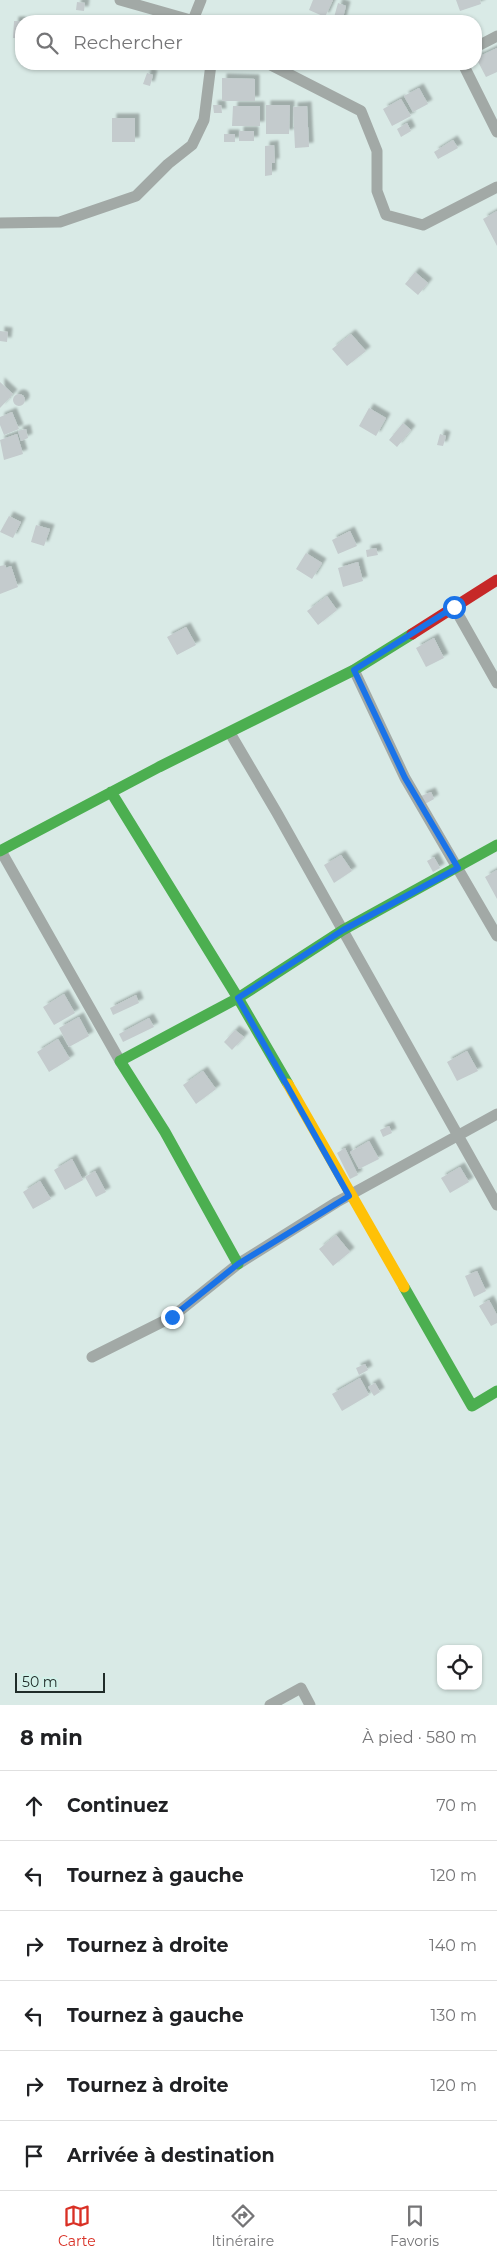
<!DOCTYPE html>
<html lang="fr">
<meta charset="utf-8">
<style>
body{margin:0;font-family:Montserrat,sans-serif;background:#f2f2f2;color:#202124}
.controls{position:absolute;right:15px;bottom:15px;display:grid;overflow:hidden;border-radius:10px;box-shadow:0 1px 4px #0004}
.controls button{width:45px;height:45px;display:grid;place-items:center;padding:0;border:0;border-bottom:1px solid #e0e0e0;background:#fff;color:#202124;font:25px sans-serif}
.scale{position:absolute;left:15px;bottom:12px;width:90px;box-sizing:border-box;padding-left:5px;border:2px solid #202c29;border-top:0;font-size:14px;line-height:18px;white-space:nowrap;color:#202c29;-webkit-text-stroke:4px #d2f1e9;paint-order:stroke}
.stop{position:absolute;width:15px;height:15px;margin:-11px;border:4px solid #1a73e8;border-radius:50%;background:#fff}
.stop.end{background:#1a73e8;border-color:#fff;box-shadow:0 1px 5px #0008}
.list{margin:0;padding:0;list-style:none}
h2{display:flex;justify-content:space-between;align-items:center;height:65px;margin:0;padding:0 20px;font-size:21px}
h2 small{font-size:16px;font-weight:400;color:#757577}
.list li{display:grid;grid-template-columns:32px 1fr auto;gap:15px;align-items:center;box-sizing:border-box;height:70px;padding:0 20px;border-top:1px solid #e0e0e0}
.list b{display:block;font-size:19px;white-space:nowrap}
.list em{font-size:16px;font-style:normal;color:#757577}
.icon{flex:none;width:28px;height:28px;fill:none;stroke:currentColor;stroke-width:2;stroke-linecap:round;stroke-linejoin:round}
.map{position:relative;flex:none;width:497px;height:1705px;overflow:hidden}
.search{position:absolute;background:#fff;box-shadow:0 1px 4px #0004;left:15px;right:15px;top:15px;height:55px;display:flex;align-items:center;gap:12px;box-sizing:border-box;padding:0 18px;border-radius:20px;color:#757577;font-size:19px}
.sheet{height:485px;background:#fff}
nav{display:flex;justify-content:space-around;align-items:center;box-sizing:border-box;height:70px;border-top:1px solid #e0e0e0;background:#fff;font-size:14px;color:#757577}
nav a{display:grid;justify-items:center;gap:2px}
nav .on{color:#d93025}
.map>svg:first-child{display:block}
.building{fill:#c4cbcd;filter:url(#shadow)}
.lines{fill:none;stroke-linecap:round;stroke-linejoin:round}
.street{stroke:#a2a9a6;stroke-width:11}
.fast{stroke:#4caf50;stroke-width:11}
.slow{stroke:#ffc107;stroke-width:11}
.jam{stroke:#c62828;stroke-width:11}
.route{stroke:#1a73e8;stroke-width:6}
</style>
<div class="map">
<svg width="497" height="1705" viewBox="0 0 497 1705">
<defs>
<filter id="shadow"><feDropShadow dx="4.5" dy="-4.5" stdDeviation="1" flood-color="#0004"/></filter>
</defs>
<rect width="100%" height="100%" fill="#d9eae6"/>
<path class="building" d="M313 0H333L325 17 309 10Z
M456 0H480L481 4 460 11Z
M77 2 85 3 84 11 76 10Z
M338 3 346 6 342 21H333Z
M14 21H21V38H13Z
M497 48V72L486 77 476 58Z
M147 73 153 75 150 86 143 84Z
M222 78 255 79V101H222Z
M419 88 428 104 413 112 404 96Z
M401 99 411 116 392 126 383 109Z
M213 105H221L222 113H214Z
M266 105H290L289 134H266Z
M233 106H260V126H232Z
M307 106 309 147 295 148 293 107Z
M112 118H135V142H112Z
M407 123 411 131 401 137 397 129Z
M239 131H254V141H239Z
M224 134H235V142H224Z
M453 140 458 148 438 159 434 152Z
M274 145 275 163H272V175L265 176V146Z
M497 211V246L483 219Z
M415 272 428 283 418 295 405 284Z
M0 331 8 332 7 342 0 341Z
M351 334 366 351 347 366 332 349Z
M0 382 13 394 0 408Z
M13 400a6 6 0 1 1 12 0a6 6 0 1 1-12 0Z
M369 408 386 418 376 436 359 426Z
M12 412 19 429 4 435 0 425V417Z
M403 423 411 430 397 447 389 440Z
M26 429 28 438 21 441 18 431Z
M17 434 23 454 4 460 0 440Z
M440 434 446 436 443 446 437 445Z
M9 516 21 522 13 538 0 532Z
M36 525 50 529 44 546 31 542Z
M350 531 357 546 338 554 332 540Z
M376 548 378 555 367 557 366 550Z
M306 553 322 563 312 579 296 569Z
M358 562 363 581 343 587 338 568Z
M5 565 6 568 11 566 18 587 0 594V566Z
M327 596 337 610 318 625 307 611Z
M186 627 196 645 177 655 167 637Z
M434 638 444 658 426 667 416 648Z
M431 792 434 799 425 804 421 796Z
M341 855 352 871 334 883 324 865Z
M434 857 440 868 433 872 427 861Z
M497 870V899L485 877Z
M64 994 75 1013 54 1025 43 1007Z
M136 995 139 1003 113 1015 110 1008Z
M79 1017 89 1036 69 1047 59 1028Z
M149 1018 154 1027 123 1042 119 1034Z
M235 1030 244 1037 232 1050 224 1042Z
M58 1039 70 1059 49 1072 37 1052Z
M467 1051 478 1071 457 1081 447 1062Z
M203 1071 216 1089 196 1104 183 1085Z
M389 1126 392 1133 383 1137 380 1130Z
M369 1141 379 1159 359 1169 350 1152Z
M345 1148 358 1175 350 1179 337 1153Z
M72 1159 83 1180 65 1190 54 1170Z
M460 1167 469 1182 450 1193 441 1178Z
M95 1171 106 1192 96 1197 85 1177Z
M40 1181 51 1199 33 1209 23 1192Z
M336 1235 350 1252 333 1266 319 1249Z
M477 1271 486 1291 474 1297 465 1276Z
M489 1300 497 1315V1323L491 1326 479 1306Z
M365 1364 368 1370 359 1375 356 1368Z
M360 1378 369 1395 342 1411 332 1394Z
M375 1383 380 1392 374 1396 368 1387Z"/>
<g class="lines">
<path class="street" d="M120 0 194 21
M193 20 201 0
M476 47 497 36
M269 64 361 111 377 151V191L386 215 423 225 497 187
M463 64 497 132
M0 223 60 222 136 196 168 164 192 145 204 120 211 64
M454 607 497 683
M354 670 405 778 497 936
M230 733 277 813 497 1205
M1 851 120 1061
M92 1357 172 1317 238 1264 337 1202 497 1114
M270 1705 301 1688 310 1705"/>
<path class="fast" d="M111 792 238 998 288 1084
M0 851 159 767 354 670 412 634
M238 1264 165 1132 120 1061 238 998 343 930 497 845
M404 1287 472 1406 497 1391"/>
<path class="slow" d="M288 1084 404 1287"/>
<path class="jam" d="M412 634 497 580"/>
</g>
<g class="lines">
<path class="route" d="M172 1317 238 1264 349 1196 238 998 343 930 458 868 405 778 354 670 454 607"/>
</g>
</svg>
<div class="controls">
<button><svg class="icon" aria-label="locate" viewBox="0 0 24 24"><circle cx="12" cy="12" r="6"/><path d="M12 2v4M12 18v4M2 12h4M18 12h4"/></svg></button>
</div>
<div class="scale">50 m</div>
<div class="stop" style="left:454px;top:607px"></div>
<div class="stop end" style="left:172px;top:1317px"></div>
<div class="search"><svg class="icon" aria-label="search" viewBox="0 0 24 24"><circle cx="10" cy="10" r="6"/><path d="M15 15l6 6"/></svg>Rechercher</div>
</div>
<section class="sheet">
<h2>8 min<small>À pied · 580 m</small></h2>
<ul class="list">
<li><svg class="icon" aria-label="ahead" viewBox="0 0 24 24"><path d="M12 20V5M6 11l6-6 6 6"/></svg><div><b>Continuez</b></div><em>70 m</em></li>
<li><svg class="icon" aria-label="left" viewBox="0 0 24 24"><path d="M17 20v-9H6M10 6l-5 5 5 5"/></svg><div><b>Tournez à gauche</b></div><em>120 m</em></li>
<li><svg class="icon" aria-label="right" viewBox="0 0 24 24"><path d="M7 20v-9h11M14 6l5 5-5 5"/></svg><div><b>Tournez à droite</b></div><em>140 m</em></li>
<li><svg class="icon" aria-label="left" viewBox="0 0 24 24"><path d="M17 20v-9H6M10 6l-5 5 5 5"/></svg><div><b>Tournez à gauche</b></div><em>130 m</em></li>
<li><svg class="icon" aria-label="right" viewBox="0 0 24 24"><path d="M7 20v-9h11M14 6l5 5-5 5"/></svg><div><b>Tournez à droite</b></div><em>120 m</em></li>
<li><svg class="icon" aria-label="arrive" viewBox="0 0 24 24"><path d="M6 21V4h12l-3 4 3 4H6"/></svg><div><b>Arrivée à destination</b></div></li>
</ul>
</section>
<nav>
<a class="on"><svg class="icon" aria-label="map" viewBox="0 0 24 24"><path d="M3 6l6-2 6 2 6-2v14l-6 2-6-2-6 2zM9 4v14M15 6v14"/></svg>Carte</a>
<a><svg class="icon" aria-label="directions" viewBox="0 0 24 24"><path d="M12 3l9 9-9 9-9-9zM9 14v-3h6M13 9l2 2-2 2"/></svg>Itinéraire</a>
<a><svg class="icon" aria-label="saved" viewBox="0 0 24 24"><path d="M7 4h10v16l-5-4-5 4z"/></svg>Favoris</a>
</nav>
